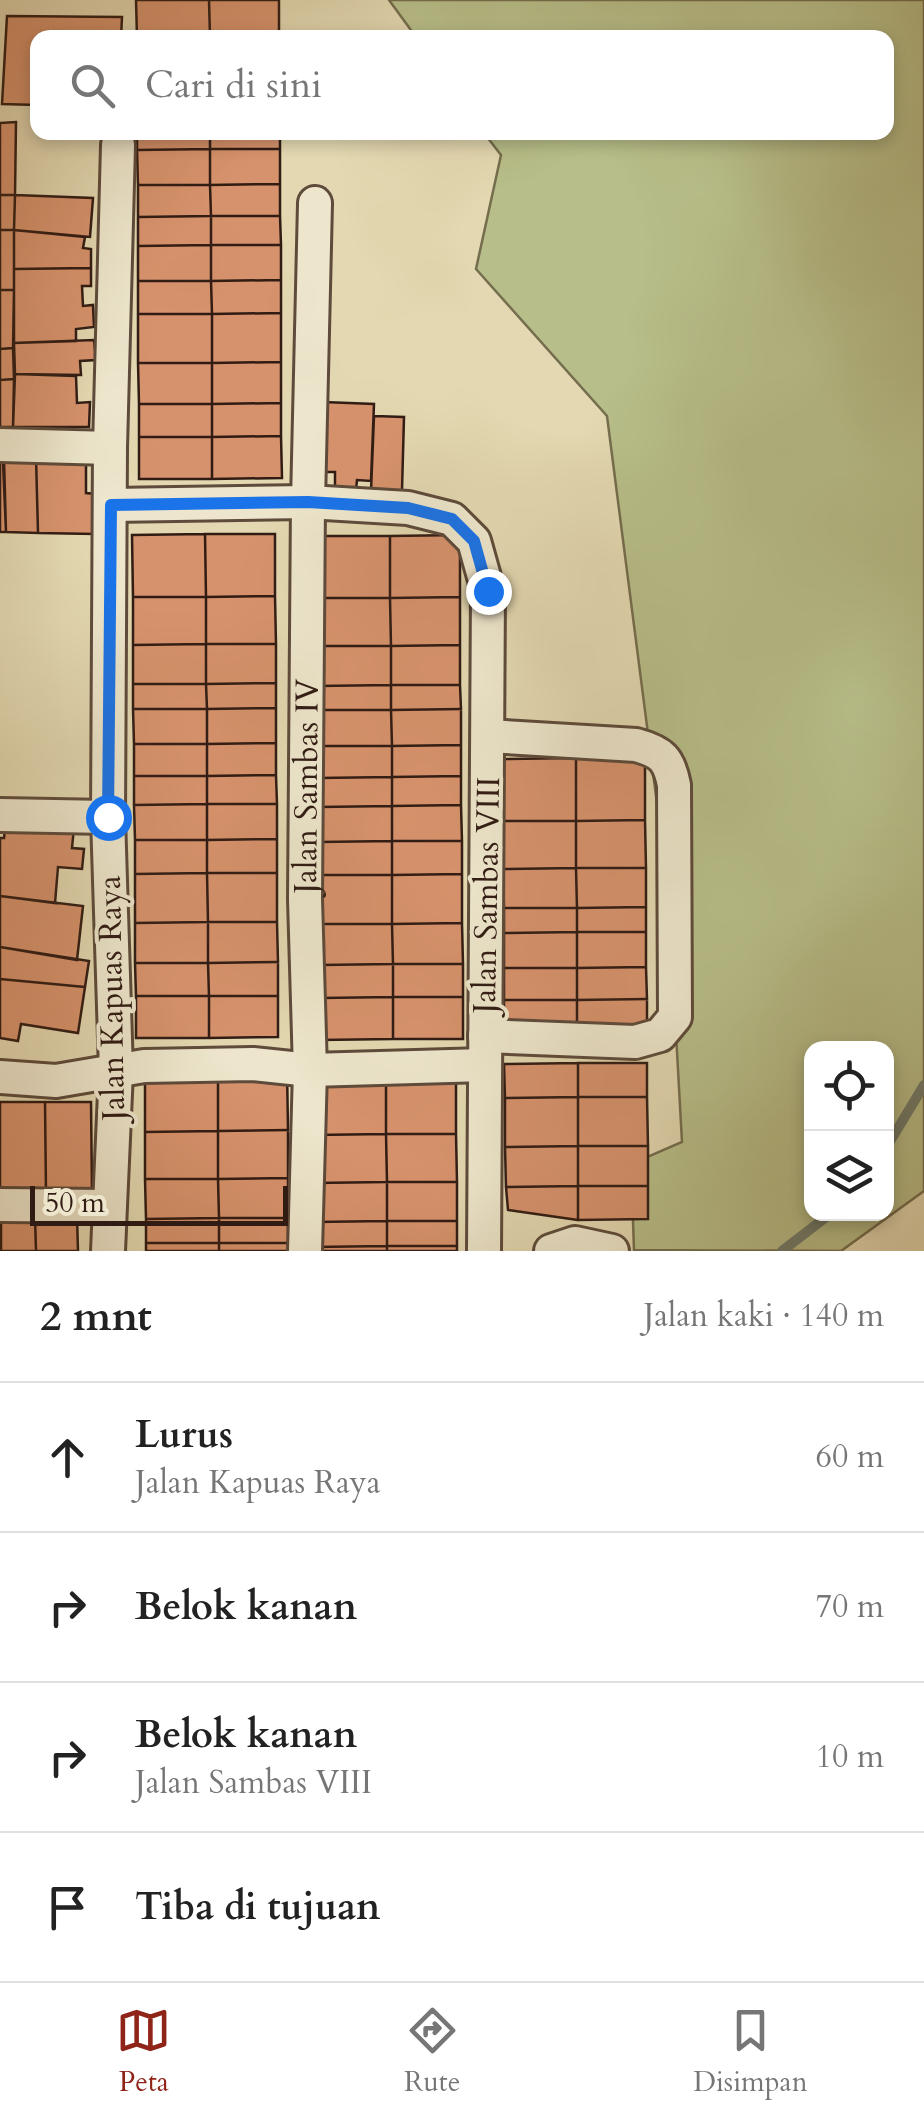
<!DOCTYPE html>
<html lang="id">
<meta charset="utf-8">
<style>
body{margin:0;font-family:Cardo,serif;background:#f2f2f2;color:#222}
.controls{position:absolute;right:30px;bottom:30px;display:grid;overflow:hidden;border-radius:20px;box-shadow:0 5px 15px #0003}
.controls button{width:90px;height:90px;display:grid;place-items:center;padding:0;border:0;border-bottom:2px solid #e0e0e0;background:#fff;color:#222;font:50px sans-serif}
.scale{position:absolute;left:30px;bottom:25px;width:258px;box-sizing:border-box;padding-left:10px;border:5px solid #311c14;border-top:0;font-size:28px;line-height:35px;white-space:nowrap;color:#311c14;-webkit-text-stroke:8px #ede6cc;paint-order:stroke}
.stop{position:absolute;width:30px;height:30px;margin:-22px;border:8px solid #1a73e8;border-radius:50%;background:#fff}
.stop.end{background:#1a73e8;border-color:#fff;box-shadow:0 2px 10px #0008}
.list{margin:0;padding:0;list-style:none}
h2{display:flex;justify-content:space-between;align-items:center;height:130px;margin:0;padding:0 40px;font-size:42px}
h2 small{font-size:32px;font-weight:400;color:#767676}
.list li{display:grid;grid-template-columns:65px 1fr auto;gap:30px;align-items:center;box-sizing:border-box;height:150px;padding:0 40px;border-top:2px solid #e0e0e0}
.list b{display:block;font-size:38px;white-space:nowrap}
.list p{margin:0;font-size:32px;white-space:nowrap;color:#767676}
.list em{font-size:32px;font-style:normal;color:#767676}
.icon{flex:none;width:55px;height:55px;fill:none;stroke:currentColor;stroke-width:2;stroke-linecap:round;stroke-linejoin:round}
.map{position:relative;flex:none;width:924px;height:1251px;overflow:hidden}
.search{position:absolute;background:#fff;box-shadow:0 5px 15px #0003;left:30px;right:30px;top:30px;height:110px;display:flex;align-items:center;gap:25px;box-sizing:border-box;padding:0 35px;border-radius:20px;color:#767676;font-size:38px}
.sheet{height:730px;background:#fff}
nav{display:flex;justify-content:space-around;align-items:center;box-sizing:border-box;height:140px;border-top:2px solid #e0e0e0;background:#fff;font-size:28px;color:#767676}
nav a{display:grid;justify-items:center;gap:5px}
nav .on{color:#8f2418}
.map>svg:first-child{display:block}
.green{fill:#b7be89;stroke:#746d4e;stroke-width:2.5;fill-rule:evenodd}
.lines{fill:none;stroke-linecap:round;stroke-linejoin:round}
.stream{stroke:#6e7b6c;stroke-width:10}
.building{fill:#d6926c;stroke:#311c14;stroke-width:2.5}
.minor-casing{stroke:#5e4b3b;stroke-width:38}
.minor{stroke:#ede6cc;stroke-width:32}
.route{stroke:#1a73e8;stroke-width:12}
.labels{text-anchor:middle;stroke-width:8;stroke-linejoin:round;paint-order:stroke}
.street-label{font-size:32px;fill:#311c14;stroke:#ede6cc}
</style>
<div class="map">
<svg width="924" height="1251" viewBox="0 0 924 1251">
<rect width="100%" height="100%" fill="#e3d8b1"/>
<filter id="stains"><feTurbulence type="fractalNoise" baseFrequency=".002" numOctaves="4"/><feColorMatrix values="0 0 0 0 .2 0 0 0 0 .09 0 0 0 0 .02 0 0 0 .5 -.17"/></filter>
<radialGradient id="worn" r=".72"><stop offset=".6" stop-color="#630" stop-opacity="0"/><stop offset="1" stop-color="#630" stop-opacity=".3"/></radialGradient>
<path class="green" d="M389 0H924V1191L841 1251 634 1250 631 1164 682 1142 668 889 607 416 476 269 501 155 484 133 886 132V38L416 37ZM812 1048H886V1214H812Z"/>
<g class="lines">
<path class="stream" d="M886 1148 924 1085
M782 1251 830 1214"/>
</g>
<path class="building" d="M136 0H209L210 37 137 38Z
M209 0H279V37H210Z
M7 16 122 17 121 38H38V105L2 104Z
M16 122 15 195H0V123Z
M137 132H210V149L137 150Z
M210 132H280V149H210Z
M210 149V185H138L137 150Z
M210 149H280V184L210 185Z
M280 184V216H211L210 185Z
M138 185H210L211 216 138 217Z
M0 195H15L14 230H0Z
M15 195 93 198 90 237 14 230Z
M211 216H280L281 245H211Z
M211 216V245L138 246V217Z
M0 230H14V290H0Z
M14 230 85 237 83 248 91 249V268L14 269Z
M211 245V281H138V246Z
M211 245H281V280L211 281Z
M91 268V286H82L83 306 93 305 94 327 76 329V341L14 343V269Z
M281 280V313L212 314 211 281Z
M138 281H211L212 314H138Z
M0 290H14L13 348 0 349Z
M281 313V362L212 363V314Z
M138 314H212V363H138Z
M94 340 96 360 80 361 81 375 15 374 14 343Z
M13 348 14 379 0 380V349Z
M281 362V403L212 404V363Z
M138 363H212V404H139Z
M15 374 76 376 77 403 90 402 89 427H13Z
M14 379 13 427H0V380Z
M323 402 374 404 371 481 357 480 356 490 335 489V472H321Z
M281 403V436L212 437V404Z
M139 404H212V437H139Z
M374 416 404 417 402 491H371Z
M281 436 282 478 212 479V437Z
M139 437H212V479H139Z
M36 457 86 458V493L96 494 95 534 38 533Z
M36 457 38 533 6 532 4 458Z
M0 462H3L6 532H0Z
M205 534 206 597H133L132 535Z
M205 534H275V596L206 597Z
M460 535V597L390 598V536Z
M317 536H390V598H317Z
M275 596 276 644H206V597Z
M133 597H206V644L133 645Z
M460 597V645L391 646 390 598Z
M317 598H390L391 646H317Z
M206 644V684H133V645Z
M206 644H276V683L206 684Z
M460 645V685H391V646Z
M317 646H391V685L318 686Z
M276 683V708L207 709 206 684Z
M133 684H206L207 709H133Z
M391 685H460L461 709 391 710Z
M391 685V710H318V686Z
M276 708V743L207 744V709Z
M133 709H207V744H134Z
M461 709V745L392 746 391 710Z
M318 710H391L392 746H318Z
M276 743V775L207 776V744Z
M134 744H207V776H134Z
M461 745V776L392 777V746Z
M318 746H392V777L319 778Z
M576 758V821H503V759Z
M576 758H645V820L576 821Z
M276 775 277 804H207V776Z
M134 776H207V804L134 805Z
M461 776V805L392 806V777Z
M392 777V806L319 807V778Z
M207 804V840H135L134 805Z
M207 804H277V839L207 840Z
M461 805 462 841H392V806Z
M392 806V841L319 842V807Z
M6 820 74 827 72 848 84 849 82 869 58 867 55 903 0 896V838H4Z
M645 820 646 868H576V821Z
M503 821H576V868L503 869Z
M277 839V873H207V840Z
M135 840H207V873L135 874Z
M392 841V875H319V842Z
M392 841H462V874L392 875Z
M576 868 577 908H504L503 869Z
M576 868H646V907L577 908Z
M207 873H277V922H208Z
M207 873 208 922 135 923V874Z
M462 874V923L392 924V875Z
M319 875H392V924H320Z
M0 896 83 906 77 960 0 947Z
M646 907V932H577V908Z
M504 908H577V932L504 933Z
M208 922V963H135V923Z
M208 922H277L278 962 208 963Z
M462 923 463 964H393L392 924Z
M320 924H392L393 964 320 965Z
M577 932V968H504V933Z
M577 932H646V967L577 968Z
M0 947 89 961 85 987 0 979Z
M278 962V996H209L208 963Z
M135 963H208L209 996H136Z
M393 964V997L320 998V965Z
M393 964H463V997H393Z
M646 967 647 999 577 1000V968Z
M504 968H577V1000H504Z
M0 979 85 987 78 1033 21 1024 18 1041 0 1038Z
M136 996H209V1038H136Z
M209 996H278V1037L209 1038Z
M393 997H463V1039H393Z
M393 997V1039L320 1040V998Z
M647 999V1028H577V1000Z
M504 1000H577V1028L504 1029Z
M578 1063V1097L505 1098 504 1064Z
M578 1063H647V1097H578Z
M218 1068V1131L145 1132V1069Z
M218 1068H287L288 1130 218 1131Z
M456 1071V1134H386V1072Z
M313 1072H386V1134L314 1135Z
M578 1097H647L648 1146H578Z
M578 1097V1146L505 1147V1098Z
M0 1102H45L46 1193H0Z
M45 1102H91L92 1192 46 1193Z
M288 1130V1178L218 1179V1131Z
M218 1131V1179H145V1132Z
M386 1134 387 1182 314 1183V1135Z
M386 1134H456L457 1182H387Z
M578 1146V1186L506 1187 505 1147Z
M578 1146H648V1186H578Z
M288 1178V1218H219L218 1179Z
M145 1179H218L219 1218 146 1219Z
M387 1182V1221L314 1222V1183Z
M387 1182H457V1221H387Z
M578 1186V1220L508 1210 506 1187Z
M578 1186H648V1219L578 1220Z
M35 1217H77L78 1251H36Z
M35 1217 36 1251H1V1218Z
M219 1218H288V1243H219Z
M219 1218V1243H146V1219Z
M387 1221H457V1246H387Z
M387 1221V1246L314 1247V1222Z
M146 1243H219V1251H146Z
M219 1243H288V1251H219Z
M387 1246V1251H314V1247Z
M387 1246H457V1251H387Z"/>
<g class="lines">
<defs>
<g id="minor">
<path d="M0 445 110 448"/>
<path d="M111 505 308 502 408 508 452 519 474 541 488 591 484 1251"/>
<path d="M0 815 108 817"/>
<path d="M485 1036 635 1042 660 1035 675 1017 674 785C669 759 662 752 636 745L488 736"/>
<path d="M0 1077 56 1081 144 1066 253 1064 310 1070 485 1065"/>
<path d="M0 1205 108 1206"/>
<path d="M108 1251 116 1071 108 817 110 448 118 145"/>
<path id="s1" d="M305 1251 310 1070 305 899 308 502 315 203"/>
<path d="M551 1251 575 1243 612 1251"/>
</g>
</defs>
<use href="#minor" class="minor-casing"/>
<use href="#minor" class="minor"/>
</g>
<g class="lines">
<path class="route" d="M108 817 111 505 308 502 408 508 452 519 474 541 488 591"/>
</g>
<g class="labels">
<g class="street-label">
<text dy="11" stroke="none"><textPath href="#s1" startOffset="465">Jalan Sambas IV</textPath></text>
<text transform="translate(486 895) rotate(-89)" y="11">Jalan Sambas VIII</text>
<text transform="translate(111 998) rotate(-91)" y="11">Jalan Kapuas Raya</text>
</g>
</g>
<rect width="100%" height="100%" filter="url(#stains)"/>
<rect width="100%" height="100%" fill="url(#worn)"/>
</svg>
<div class="controls">
<button><svg class="icon" aria-label="locate" viewBox="0 0 24 24"><circle cx="12" cy="12" r="6"/><path d="M12 2v4M12 18v4M2 12h4M18 12h4"/></svg></button>
<button><svg class="icon" aria-label="layers" viewBox="0 0 24 24"><path d="M12 4l9 5-9 5-9-5zM3 14l9 5 9-5"/></svg></button>
</div>
<div class="scale">50 m</div>
<div class="stop" style="left:108px;top:817px"></div>
<div class="stop end" style="left:488px;top:591px"></div>
<div class="search"><svg class="icon" aria-label="search" viewBox="0 0 24 24"><circle cx="10" cy="10" r="6"/><path d="M15 15l6 6"/></svg>Cari di sini</div>
</div>
<section class="sheet">
<h2>2 mnt<small>Jalan kaki · 140 m</small></h2>
<ul class="list">
<li><svg class="icon" aria-label="ahead" viewBox="0 0 24 24"><path d="M12 20V5M6 11l6-6 6 6"/></svg><div><b>Lurus</b><p>Jalan Kapuas Raya</p></div><em>60 m</em></li>
<li><svg class="icon" aria-label="right" viewBox="0 0 24 24"><path d="M7 20v-9h11M14 6l5 5-5 5"/></svg><div><b>Belok kanan</b></div><em>70 m</em></li>
<li><svg class="icon" aria-label="right" viewBox="0 0 24 24"><path d="M7 20v-9h11M14 6l5 5-5 5"/></svg><div><b>Belok kanan</b><p>Jalan Sambas VIII</p></div><em>10 m</em></li>
<li><svg class="icon" aria-label="arrive" viewBox="0 0 24 24"><path d="M6 21V4h12l-3 4 3 4H6"/></svg><div><b>Tiba di tujuan</b></div></li>
</ul>
</section>
<nav>
<a class="on"><svg class="icon" aria-label="map" viewBox="0 0 24 24"><path d="M3 6l6-2 6 2 6-2v14l-6 2-6-2-6 2zM9 4v14M15 6v14"/></svg>Peta</a>
<a><svg class="icon" aria-label="directions" viewBox="0 0 24 24"><path d="M12 3l9 9-9 9-9-9zM9 14v-3h6M13 9l2 2-2 2"/></svg>Rute</a>
<a><svg class="icon" aria-label="saved" viewBox="0 0 24 24"><path d="M7 4h10v16l-5-4-5 4z"/></svg>Disimpan</a>
</nav>
